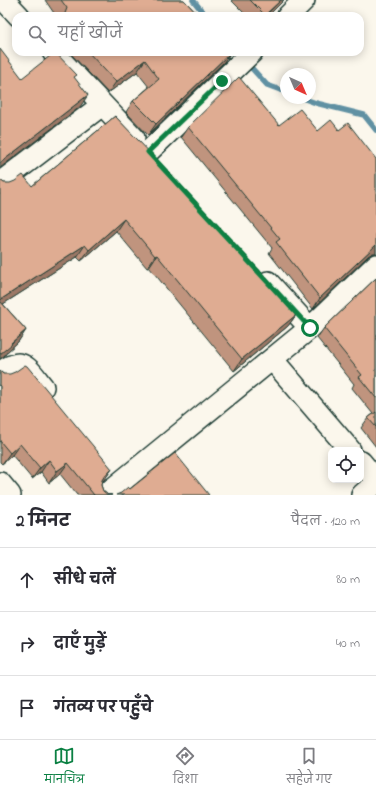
<!DOCTYPE html>
<html lang="hi">
<meta charset="utf-8">
<style>
body{margin:0;font-family:"Indie Flower","Playpen Sans Deva",sans-serif;background:#f2f2f3;color:#2b2b33}
.controls{position:absolute;right:12px;bottom:12px;display:grid;overflow:hidden;border-radius:8px;box-shadow:0 2px 10px #0003}
.controls button{width:36px;height:36px;display:grid;place-items:center;padding:0;border:0;border-bottom:1px solid #e1e1e2;background:#fff;color:#2b2b33;font:20px sans-serif}
.compass{position:absolute;left:280px;top:68px;width:36px;height:36px;border-radius:50%;background:#fff;box-shadow:0 2px 10px #0003;rotate:136deg}
.stop{position:absolute;width:12px;height:12px;margin:-9px;border:3px solid #0b8043;border-radius:50%;background:#fff}
.stop.end{background:#0b8043;border-color:#fff;box-shadow:0 1px 4px #0008}
.list{margin:0;padding:0;list-style:none}
h2{display:flex;justify-content:space-between;align-items:center;height:52px;margin:0;padding:0 16px;font-size:17px}
h2 small{font-size:13px;font-weight:400;color:#7c7c81}
.list li{display:grid;grid-template-columns:26px 1fr auto;gap:12px;align-items:center;box-sizing:border-box;height:64px;padding:0 16px;border-top:1px solid #e1e1e2}
.list b{display:block;font-size:15px;white-space:nowrap}
.list em{font-size:13px;font-style:normal;color:#7c7c81}
.icon{flex:none;width:22px;height:22px;fill:none;stroke:currentColor;stroke-width:2;stroke-linecap:round;stroke-linejoin:round}
.map{position:relative;flex:none;width:376px;height:495px;overflow:hidden}
.search{position:absolute;background:#fff;box-shadow:0 2px 10px #0003;left:12px;right:12px;top:12px;height:44px;display:flex;align-items:center;gap:10px;box-sizing:border-box;padding:0 14px;border-radius:12px;color:#7c7c81;font-size:15px}
.sheet{height:244px;background:#fff}
nav{display:flex;justify-content:space-around;align-items:center;box-sizing:border-box;height:56px;border-top:1px solid #e1e1e2;background:#fff;font-size:11px;color:#7c7c81}
nav a{display:grid;justify-items:center;gap:2px}
nav .on{color:#0b8043}
.map>svg:first-child{display:block}
.lines{fill:none;stroke-linecap:round;stroke-linejoin:round}
.stream{stroke:#6191a3;stroke-width:5.5}
.street-casing{stroke:#1f3d34;stroke-width:24}
.street{stroke:#fbf7ec;stroke-width:21}
.wall{fill:#c0947e;stroke:#1f3d34}
.shaded-wall{fill:#9c7866;stroke:#1f3d34}
.building{fill:#dfac92;stroke:#1f3d34}
.route{stroke:#0b8043;stroke-width:5}
</style>
<div class="map">
<svg width="376" height="495" viewBox="0 0 376 495">
<rect width="100%" height="100%" fill="#fbf7ec"/>
<filter id="ink" filterUnits="userSpaceOnUse"><feTurbulence type="fractalNoise" baseFrequency=".025" numOctaves="2"/><feDisplacementMap in="SourceGraphic" scale="8" xChannelSelector="R" yChannelSelector="G"/><feConvolveMatrix kernelMatrix="1 2 1 2 8 2 1 2 1" color-interpolation-filters="sRGB"/></filter>
<g filter="url(#ink)">
<g class="lines">
<path class="stream" d="M193 0 206 16
M237 52 267 85 286 92
M302 98 316 103 364 115 376 130"/>
<defs>
<path id="street" d="M4 0 19 16
M288 16 304 0
M53 52 134 138
M148 152 252 52
M0 183 102 105
M268 282 310 328 376 265
M272 359 350 450
M0 374C4 370 8 366 14 365 26 360 36 379 43 387
M361 462 376 480
M0 483 10 495
M105 495 310 328
M362 495 376 483"/>
</defs>
<use href="#street" class="street-casing"/>
<use href="#street" class="street"/>
</g>
<path class="wall" d="M45 0H184L199 16H56Z
M231 0H284L268 16H247Z
M69 52H231L224 62 148 135 126 112 133 101 149 87 137 72 108 93Z
M115 116 296 315 288 326 234 371 149 267 147 268 116 231 81 261 77 257 3 304 26 330 18 342 8 351 4 356 0 359V180L4 183 32 186Z
M279 125 318 131 339 130 376 159V253H373L368 256 313 309 269 253 272 248 181 137 188 127Z
M376 278V447L361 428 368 418 373 414 352 388 354 384 317 338 324 328Z
M0 371 112 469 104 480 101 482V485L103 491 108 495H112H77L60 474 49 483 41 472 32 479 12 455 2 464 0 462Z"/>
<path class="shaded-wall" d="M281 0H284L268 16H265Z
M231 52 224 62 148 135 156 124Z
M145 60 137 72 108 93 116 82Z
M88 95 80 107 0 168V163Z
M124 219 116 231 81 261 89 250Z
M85 245 77 257 0 306V300Z
M376 245V253H373L368 256 313 309 320 298Z
M157 255 149 267 147 268 155 256Z
M296 315 288 326 234 371 242 359Z
M26 330 18 342 8 351 4 356 0 359V354Z
M20 444 12 455 2 464 10 453Z
M49 460 41 472 32 479 40 468Z
M68 463 60 474 49 483 57 471Z
M112 469 104 480 97 486 105 475Z"/>
<path class="building" d="M61 0H184L199 16H64L67 8Z
M250 0H281L265 15Z
M0 49 22 78 55 52 77 75 74 77 88 95 0 163Z
M88 52H231L156 124 133 101 159 79 145 60 116 82Z
M239 77 279 125 300 109 318 131 331 120 339 130 348 123 376 159V245L320 298 276 242 280 239 188 127Z
M115 116 158 161 266 278 296 315 242 359 157 255 155 256 124 219 89 250 85 245 0 300V180L4 183H10L15 181 23 175 32 186Z
M376 278V398L359 377 362 375 324 328Z
M0 301 26 330 11 343 12 344 0 354Z
M25 365 27 366 112 469 105 475 102 480 101 485 103 491 108 495H112H94L68 463 57 471 49 460 40 468 20 444 10 453 0 441V371L3 374H10L15 372Z
M376 412V427L368 418Z
M175 453 209 495H116L121 493 128 487 130 489Z"/>
</g>
<g class="lines" filter="url(#ink)">
<path class="route" d="M222 81 148 152 310 328"/>
</g>
</svg>
<div class="controls">
<button><svg class="icon" aria-label="locate" viewBox="0 0 24 24"><circle cx="12" cy="12" r="6"/><path d="M12 2v4M12 18v4M2 12h4M18 12h4"/></svg></button>
</div>
<svg class="compass" viewBox="-18 -18 36 36"><path d="M0-13l5 13h-10z" fill="#e53935"/><path d="M0 13l5-13h-10z" fill="#7c7c81"/></svg>
<div class="stop" style="left:310px;top:328px"></div>
<div class="stop end" style="left:222px;top:81px"></div>
<div class="search"><svg class="icon" aria-label="search" viewBox="0 0 24 24"><circle cx="10" cy="10" r="6"/><path d="M15 15l6 6"/></svg>यहाँ खोजें</div>
</div>
<section class="sheet">
<h2>2 मिनट<small>पैदल · 120 m</small></h2>
<ul class="list">
<li><svg class="icon" aria-label="ahead" viewBox="0 0 24 24"><path d="M12 20V5M6 11l6-6 6 6"/></svg><div><b>सीधे चलें</b></div><em>80 m</em></li>
<li><svg class="icon" aria-label="right" viewBox="0 0 24 24"><path d="M7 20v-9h11M14 6l5 5-5 5"/></svg><div><b>दाएँ मुड़ें</b></div><em>40 m</em></li>
<li><svg class="icon" aria-label="arrive" viewBox="0 0 24 24"><path d="M6 21V4h12l-3 4 3 4H6"/></svg><div><b>गंतव्य पर पहुँचे</b></div></li>
</ul>
</section>
<nav>
<a class="on"><svg class="icon" aria-label="map" viewBox="0 0 24 24"><path d="M3 6l6-2 6 2 6-2v14l-6 2-6-2-6 2zM9 4v14M15 6v14"/></svg>मानचित्र</a>
<a><svg class="icon" aria-label="directions" viewBox="0 0 24 24"><path d="M12 3l9 9-9 9-9-9zM9 14v-3h6M13 9l2 2-2 2"/></svg>दिशा</a>
<a><svg class="icon" aria-label="saved" viewBox="0 0 24 24"><path d="M7 4h10v16l-5-4-5 4z"/></svg>सहेजे गए</a>
</nav>
